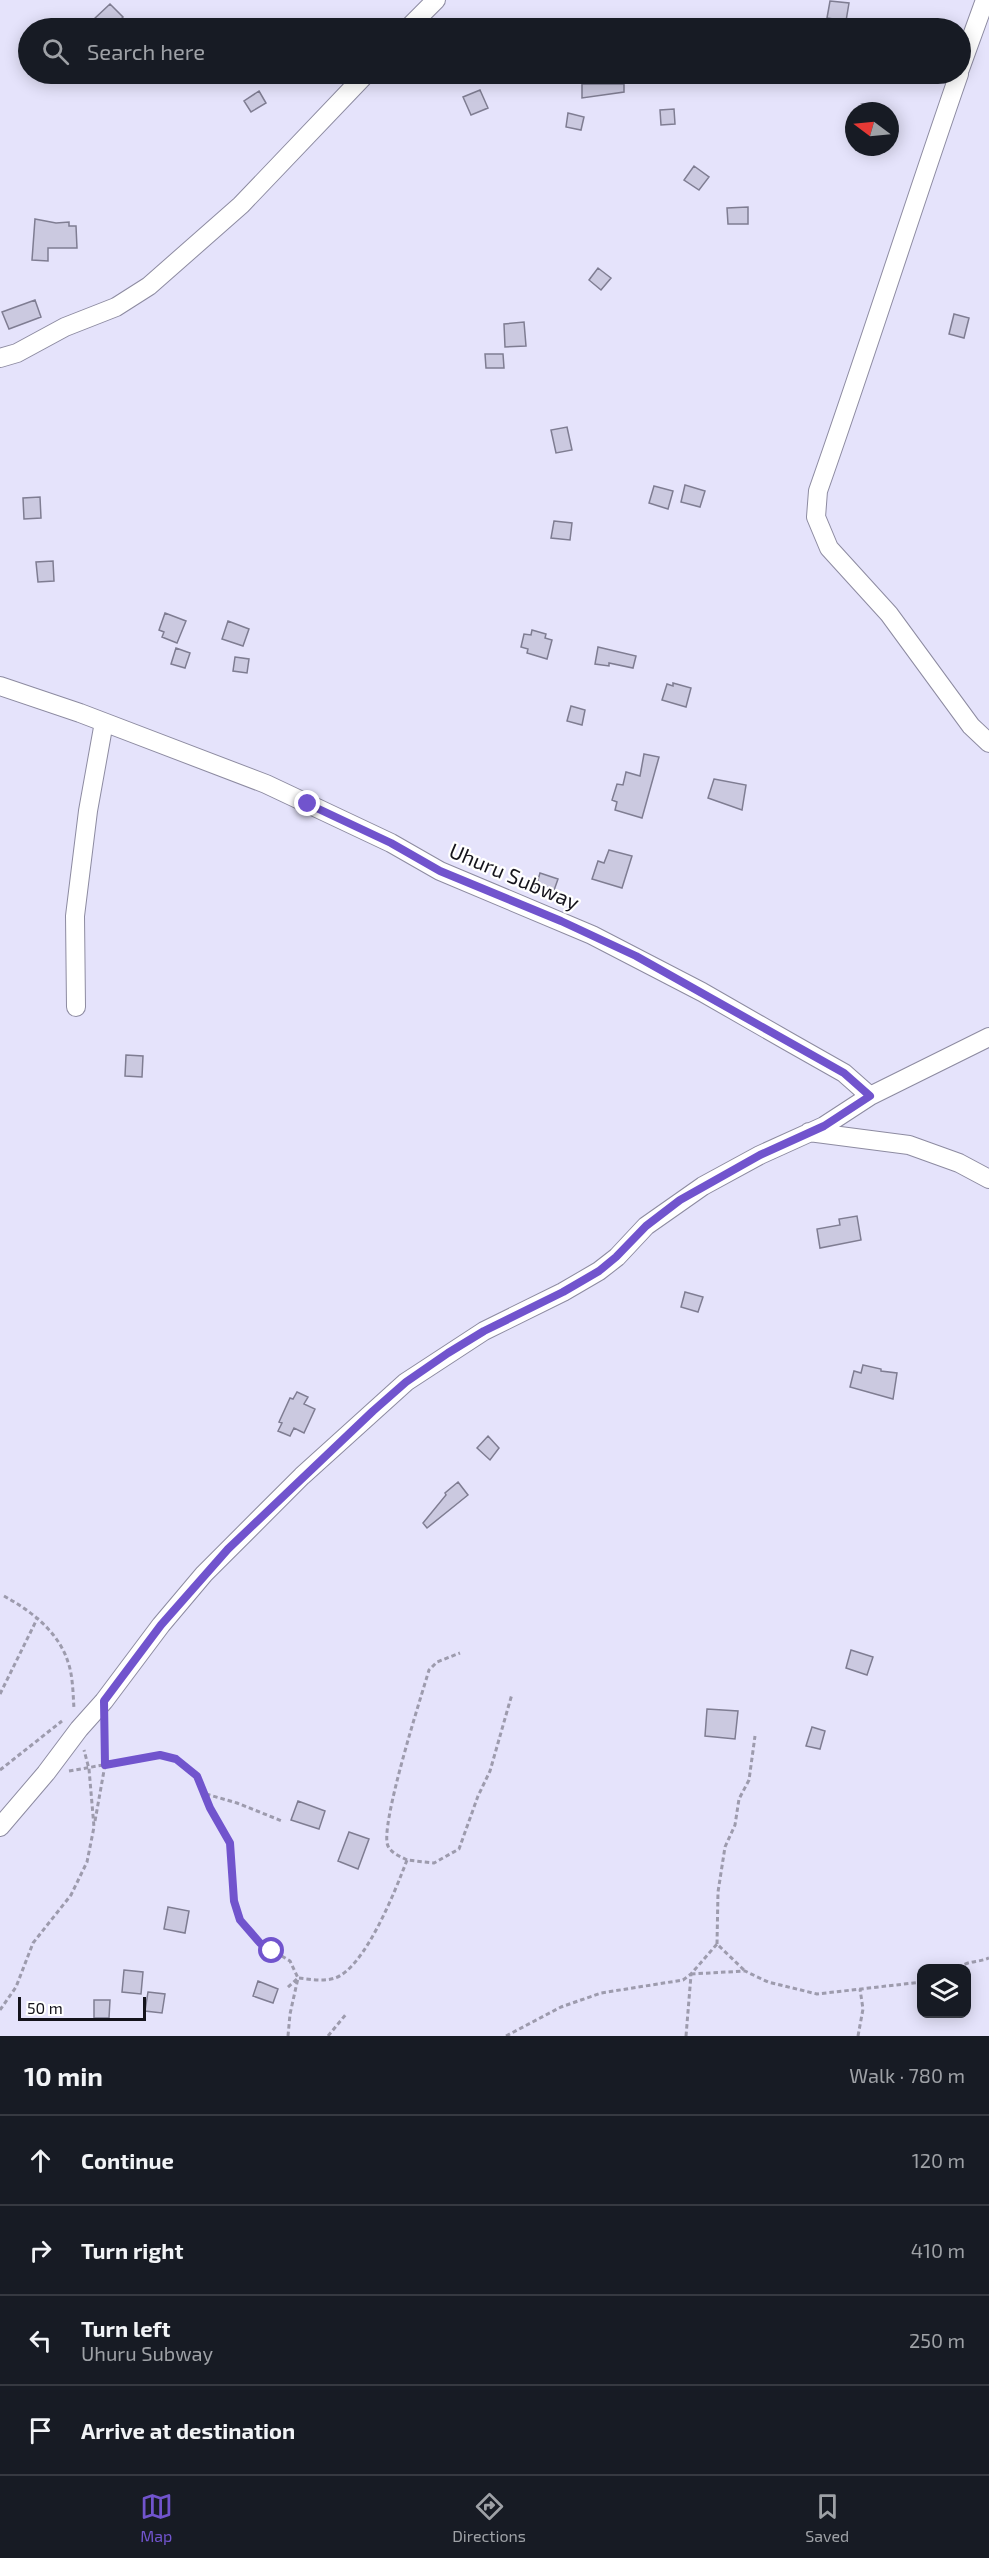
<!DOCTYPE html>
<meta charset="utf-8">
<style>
body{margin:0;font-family:"Exo 2",sans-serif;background:#242831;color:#f1f3f6}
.controls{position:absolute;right:18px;bottom:18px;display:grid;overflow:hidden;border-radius:12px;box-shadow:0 3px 15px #0003}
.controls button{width:54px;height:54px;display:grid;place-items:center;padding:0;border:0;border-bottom:2px solid #363941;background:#171b24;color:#f1f3f6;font:30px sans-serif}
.compass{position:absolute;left:845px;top:102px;width:54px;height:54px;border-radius:50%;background:#171b24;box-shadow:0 3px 15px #0003;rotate:286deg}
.scale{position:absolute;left:18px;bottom:15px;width:128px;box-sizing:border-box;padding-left:6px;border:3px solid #14131b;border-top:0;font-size:16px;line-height:21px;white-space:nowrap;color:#14131b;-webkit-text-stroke:4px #fff;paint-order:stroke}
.stop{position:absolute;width:18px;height:18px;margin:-14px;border:4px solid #7154cd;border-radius:50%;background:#fff}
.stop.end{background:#7154cd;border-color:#fff;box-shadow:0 2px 6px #0008}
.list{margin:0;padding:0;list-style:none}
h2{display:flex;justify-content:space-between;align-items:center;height:78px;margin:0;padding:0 24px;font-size:26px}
h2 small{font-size:20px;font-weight:400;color:#9ea1a6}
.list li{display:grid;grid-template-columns:39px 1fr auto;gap:18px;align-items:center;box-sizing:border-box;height:90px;padding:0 24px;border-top:2px solid #363941}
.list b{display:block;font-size:22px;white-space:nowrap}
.list p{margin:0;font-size:20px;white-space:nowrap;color:#9ea1a6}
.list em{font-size:20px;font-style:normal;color:#9ea1a6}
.icon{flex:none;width:33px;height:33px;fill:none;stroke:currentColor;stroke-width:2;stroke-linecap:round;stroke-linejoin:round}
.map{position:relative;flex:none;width:989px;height:2036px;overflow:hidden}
.search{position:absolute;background:#171b24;box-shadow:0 3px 15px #0003;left:18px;right:18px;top:18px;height:66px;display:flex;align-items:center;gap:15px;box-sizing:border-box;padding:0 21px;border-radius:33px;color:#9ea1a6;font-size:22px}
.sheet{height:438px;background:#171b24}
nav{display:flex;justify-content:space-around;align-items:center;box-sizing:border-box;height:84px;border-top:2px solid #363941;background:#171b24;font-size:16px;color:#9ea1a6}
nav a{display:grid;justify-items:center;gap:3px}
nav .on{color:#7154cd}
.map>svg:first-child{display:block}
.building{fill:#cbc9e0;stroke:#7f7d92;stroke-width:1.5}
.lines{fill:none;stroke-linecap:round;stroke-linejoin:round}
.street-casing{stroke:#8d8ba1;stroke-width:20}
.path{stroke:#9d9bad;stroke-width:3;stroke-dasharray:4.5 3;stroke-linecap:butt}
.street{stroke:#fff;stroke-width:18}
.route{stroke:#7154cd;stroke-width:8}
.labels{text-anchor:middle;stroke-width:4.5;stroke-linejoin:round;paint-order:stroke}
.street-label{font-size:21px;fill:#14131b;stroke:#fff}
</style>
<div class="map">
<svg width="989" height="2036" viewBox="0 0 989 2036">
<rect width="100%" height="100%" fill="#e5e3fb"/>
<path class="building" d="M830 1 849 3 846 21 827 18Z
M110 4 123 17 112 28H102L93 20Z
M582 84H624V92L582 98Z
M480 90 488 108 471 115 463 97Z
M259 91 266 103 251 112 244 101Z
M674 109 675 124 661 125 660 110Z
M568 113 584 117 581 130 566 127Z
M694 166 709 177 699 190 684 180Z
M748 207V224H728L727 208Z
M35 219 56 223 69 222V226H76L77 248H48V261L32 260Z
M598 268 611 278 601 290 589 280Z
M35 300 41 317 9 329 2 312Z
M954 314 969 318 964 338 949 334Z
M524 322 526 346 505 347 504 324Z
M485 354H503L504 368H486Z
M567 427 572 450 556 453 551 430Z
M685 485 705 491 700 507 681 502Z
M654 486 673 491 668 509 649 503Z
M40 497 41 518 24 519 23 498Z
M554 521 572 523 570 540 551 538Z
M53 561 54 581 38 582 36 562Z
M165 613 186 621 177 643 162 637 164 632 159 630Z
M228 621 249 629 243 646 222 639Z
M532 630 546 634 545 638 552 640 547 659 527 653 528 649 521 647 524 634 531 635Z
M598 647 636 656 633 668 609 663V666L595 664Z
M176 648 190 653 185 668 171 664Z
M235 657 249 659 247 673 233 671Z
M673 683 691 688 686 707 662 700 667 684 673 686Z
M571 706 585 710 582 725 567 721Z
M644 754 659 757 642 818 615 810 617 802 612 800 617 784 623 785 626 772 640 776Z
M714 779 746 785 742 810 708 798Z
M609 850 632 856 622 888 592 879 598 861 604 863Z
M540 873 558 879 552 896 535 890Z
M126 1055 143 1056 142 1077 125 1076Z
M857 1216 861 1240 820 1248 817 1229 840 1225 839 1219Z
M685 1292 703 1297 698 1312 681 1307Z
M863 1365 881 1369V1371L897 1373 893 1399 850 1387 854 1371 861 1373Z
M297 1392 308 1397 304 1404 315 1409 304 1433 294 1428 290 1436 278 1431 282 1423 279 1422 290 1398 293 1399Z
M488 1436 499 1448 490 1460 477 1448Z
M458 1482 468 1495 427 1528 423 1523 446 1495 445 1493Z
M851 1650 873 1657 867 1675 846 1668Z
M707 1709 738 1711 735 1739 705 1736Z
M812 1727 825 1731 820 1749 806 1746Z
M298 1801 325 1811 319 1829 291 1820Z
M349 1832 369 1839 358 1869 338 1861Z
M168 1907 189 1911 185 1933 164 1929Z
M124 1970 143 1972 141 1994 122 1992Z
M258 1981 278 1989 273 2003 253 1996Z
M148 1992 165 1994 162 2013 145 2011Z
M94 2000H110L109 2018H94Z"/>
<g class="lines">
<defs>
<path id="street" d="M408 28 436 0
M960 69 985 0
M959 74C911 212 867 352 818 491L816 517 829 548 889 614 971 726 989 743
M0 358 17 353 65 327 116 307 149 286 241 205 366 74
M0 686 80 713 266 784 391 843 440 871 592 935 702 992 791 1043 844 1073 870 1096
M76 1007 75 916 88 811 104 722
M809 1132 909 1145 959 1163 989 1179
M0 1827 46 1773 79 1729 104 1701 161 1625 204 1574 302 1476 406 1382 484 1331 563 1292 599 1271 617 1257 646 1226 703 1186 760 1155 824 1126 870 1096 989 1037"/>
</defs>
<use href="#street" class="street-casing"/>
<path class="path" d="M4 1596C31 1611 58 1631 68 1662 73 1676 73 1694 74 1709
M0 1694 38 1617
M0 1770 62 1721
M69 1771 160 1755 176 1759 197 1776 210 1808 230 1843 234 1901 239 1920 260 1943 290 1961 298 1978 287 1988
M206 1794 237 1803 282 1821
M95 1821 105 1765V1726
M407 1860C400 1856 392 1854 388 1846 379 1828 421 1697 429 1670L437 1662 460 1653
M717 1944 718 1892 725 1847 735 1825 739 1799 749 1780 755 1736
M958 1968C969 1960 977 1963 989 1958
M691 1974 745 1971 768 1982 817 1994 922 1982
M0 2010 16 1987 33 1943 71 1895 87 1862 94 1827 89 1769 84 1750
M288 2036 290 2014 298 1978C310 1979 323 1982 335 1978 365 1968 396 1889 407 1860L434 1863 459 1849 478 1796 490 1771 512 1694
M328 2036 347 2013
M506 2036 561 2007 601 1993 683 1980 691 1974 717 1944 745 1971
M686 2036 691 1975
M858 2036 863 2009 860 1989"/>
<use href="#street" class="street"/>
</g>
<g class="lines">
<path class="route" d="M272 1951 260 1943 240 1920 234 1901 230 1843 210 1808 197 1776 176 1759 160 1755 105 1765 104 1701 161 1625 228 1549 373 1411 406 1382 448 1353 484 1331 563 1292 599 1271 616 1257 646 1226 680 1200 760 1155 824 1126 870 1096 844 1073 636 956 561 921 440 871 391 843 308 804"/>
</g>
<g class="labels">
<g class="street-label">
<text transform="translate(514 877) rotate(23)" y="7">Uhuru Subway</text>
</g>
</g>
</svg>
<div class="controls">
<button><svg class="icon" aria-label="layers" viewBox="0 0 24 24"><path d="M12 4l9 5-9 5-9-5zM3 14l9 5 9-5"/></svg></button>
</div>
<svg class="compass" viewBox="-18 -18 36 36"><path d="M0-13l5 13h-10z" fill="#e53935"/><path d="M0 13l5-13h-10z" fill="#9ea1a6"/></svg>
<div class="scale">50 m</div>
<div class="stop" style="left:272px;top:1951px"></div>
<div class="stop end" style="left:308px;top:804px"></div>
<div class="search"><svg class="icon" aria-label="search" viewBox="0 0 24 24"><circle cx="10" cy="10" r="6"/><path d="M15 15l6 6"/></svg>Search here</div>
</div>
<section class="sheet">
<h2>10 min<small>Walk · 780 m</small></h2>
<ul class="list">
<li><svg class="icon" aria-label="ahead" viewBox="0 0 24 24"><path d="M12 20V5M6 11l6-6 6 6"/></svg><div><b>Continue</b></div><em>120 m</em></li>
<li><svg class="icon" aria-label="right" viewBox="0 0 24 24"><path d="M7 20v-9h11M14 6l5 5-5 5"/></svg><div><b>Turn right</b></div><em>410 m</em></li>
<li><svg class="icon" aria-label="left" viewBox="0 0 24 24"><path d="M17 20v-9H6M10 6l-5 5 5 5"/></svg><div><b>Turn left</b><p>Uhuru Subway</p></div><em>250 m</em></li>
<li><svg class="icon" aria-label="arrive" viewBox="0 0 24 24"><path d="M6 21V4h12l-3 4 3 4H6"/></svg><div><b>Arrive at destination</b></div></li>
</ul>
</section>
<nav>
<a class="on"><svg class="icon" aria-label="map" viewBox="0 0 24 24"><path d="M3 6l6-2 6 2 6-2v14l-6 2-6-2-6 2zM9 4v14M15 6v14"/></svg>Map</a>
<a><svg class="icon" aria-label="directions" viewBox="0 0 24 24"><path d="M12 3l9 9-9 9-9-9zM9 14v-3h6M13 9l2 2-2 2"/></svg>Directions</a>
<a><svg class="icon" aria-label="saved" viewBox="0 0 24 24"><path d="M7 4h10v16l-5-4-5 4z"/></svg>Saved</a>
</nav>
